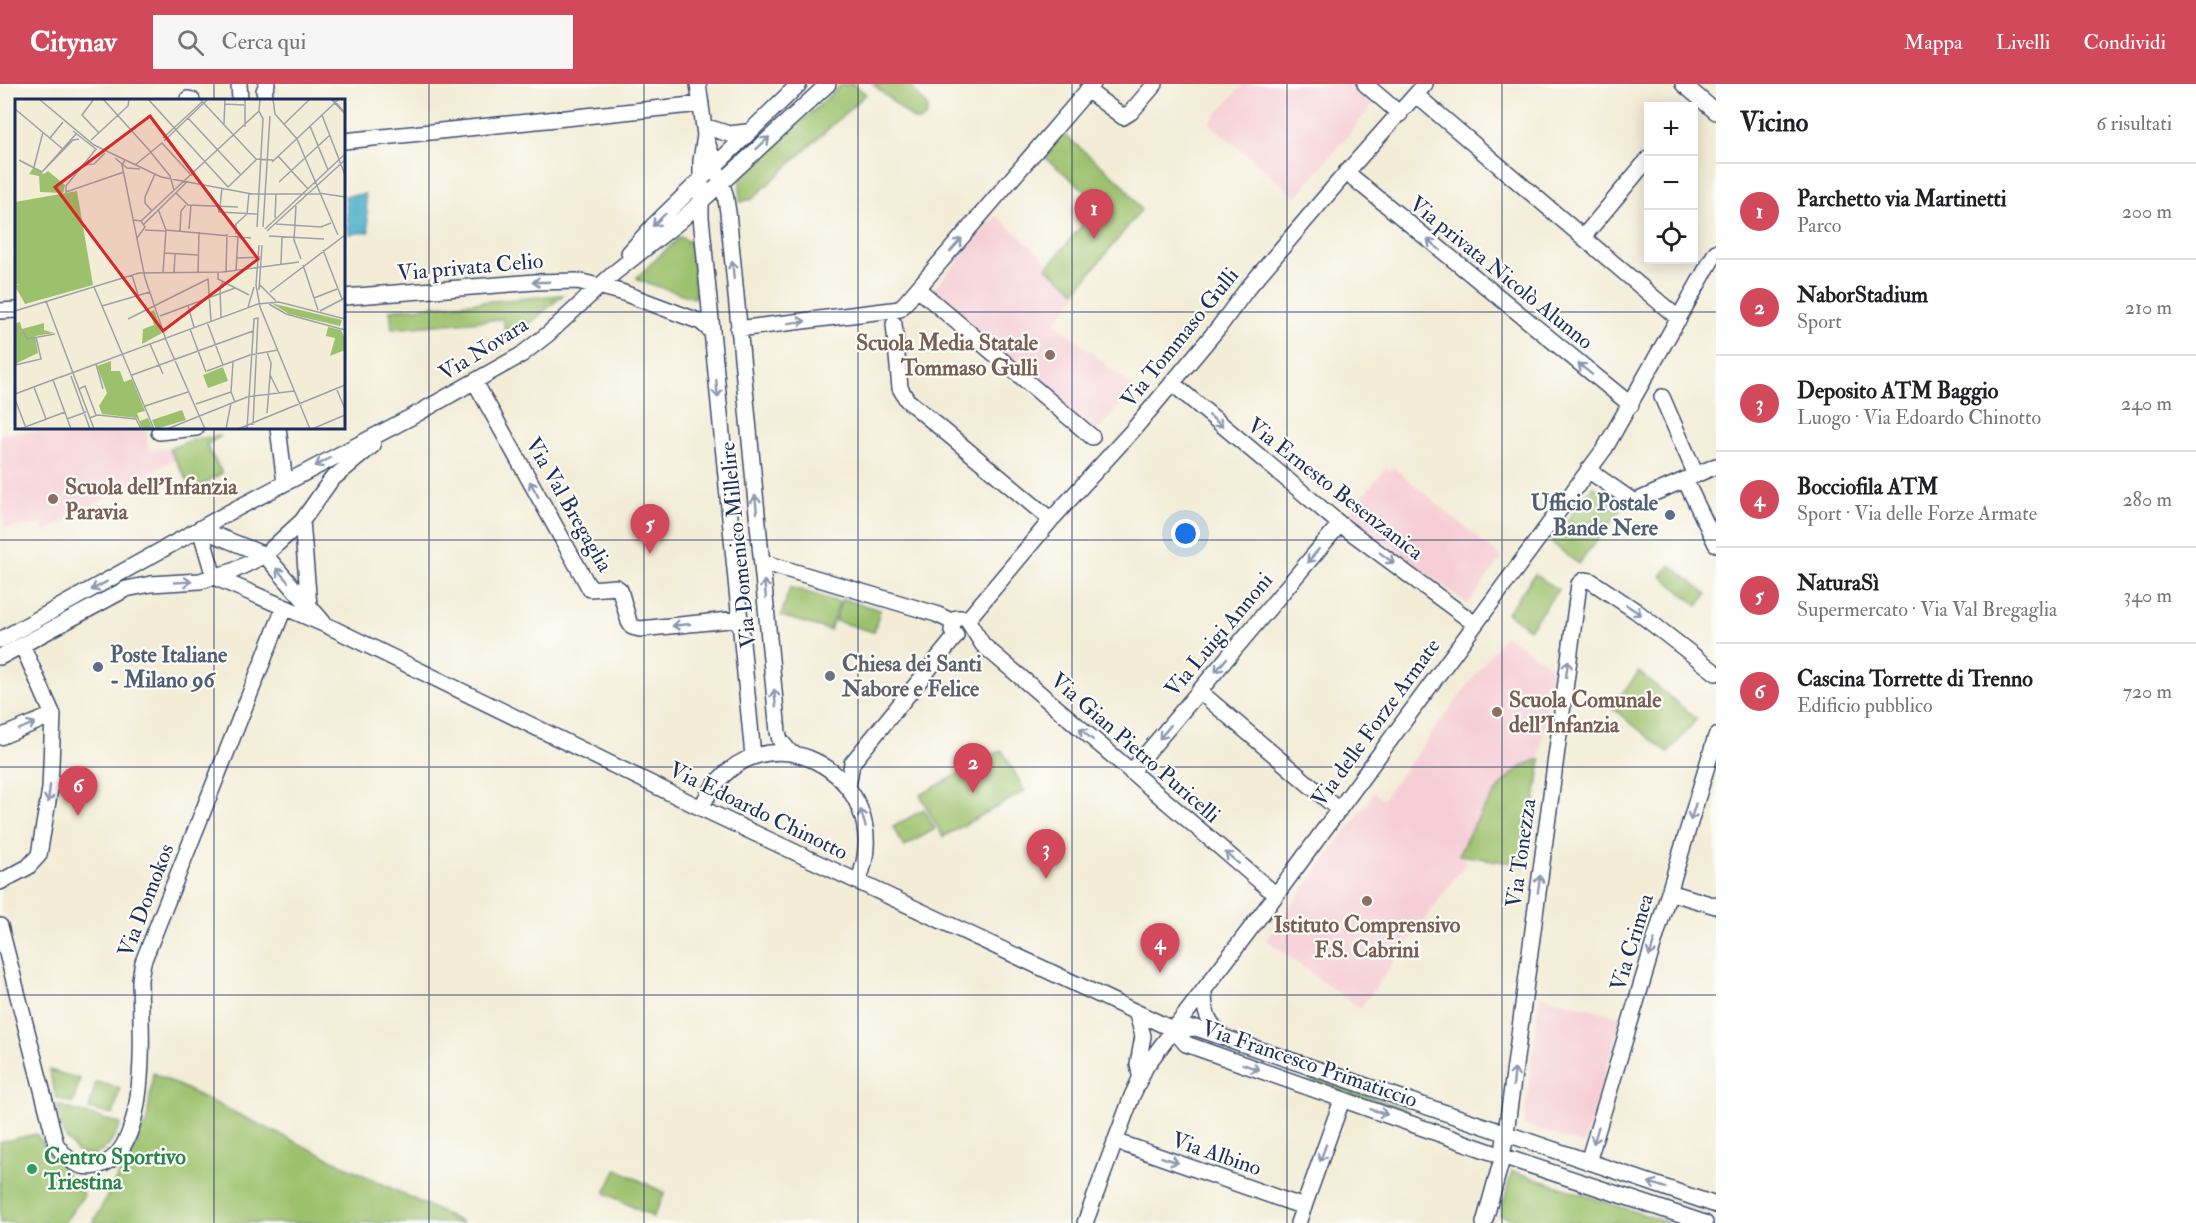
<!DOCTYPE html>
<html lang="it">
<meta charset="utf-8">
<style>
body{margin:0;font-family:"IM FELL Double Pica",serif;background:#f6f6f6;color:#202124}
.controls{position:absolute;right:18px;top:18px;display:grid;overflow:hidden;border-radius:0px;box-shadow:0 3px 15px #0003}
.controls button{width:54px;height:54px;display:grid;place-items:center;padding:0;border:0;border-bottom:2px solid #e0e0e0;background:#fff;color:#202124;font:30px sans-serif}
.you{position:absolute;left:1186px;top:450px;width:21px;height:21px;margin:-15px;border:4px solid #fff;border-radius:50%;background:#1a73e8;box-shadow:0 0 0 9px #1a73e833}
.badge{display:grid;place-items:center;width:39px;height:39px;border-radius:50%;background:#d1495b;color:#fff;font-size:20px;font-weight:700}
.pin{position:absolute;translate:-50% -50px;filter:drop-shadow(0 2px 3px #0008)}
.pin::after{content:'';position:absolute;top:32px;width:21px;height:18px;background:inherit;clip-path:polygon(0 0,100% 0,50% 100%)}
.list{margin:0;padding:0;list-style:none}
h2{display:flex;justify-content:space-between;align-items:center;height:78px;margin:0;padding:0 24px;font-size:26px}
h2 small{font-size:20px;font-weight:400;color:#757577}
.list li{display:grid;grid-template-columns:39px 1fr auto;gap:18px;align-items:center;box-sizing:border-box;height:96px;padding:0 24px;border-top:2px solid #e0e0e0}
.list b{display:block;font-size:22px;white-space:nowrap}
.list p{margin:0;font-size:20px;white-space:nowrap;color:#757577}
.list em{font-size:20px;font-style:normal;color:#757577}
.icon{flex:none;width:33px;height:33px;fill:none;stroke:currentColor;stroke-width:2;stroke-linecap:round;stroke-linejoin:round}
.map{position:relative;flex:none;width:1716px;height:1139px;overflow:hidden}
header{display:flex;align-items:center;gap:36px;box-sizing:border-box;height:84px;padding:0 30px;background:#d1495b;color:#fff}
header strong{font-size:28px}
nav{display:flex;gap:33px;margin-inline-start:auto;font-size:21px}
.search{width:420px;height:54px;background:#f6f6f6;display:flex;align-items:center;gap:15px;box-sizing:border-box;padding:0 21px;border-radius:0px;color:#757577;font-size:22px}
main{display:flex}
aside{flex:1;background:#fff}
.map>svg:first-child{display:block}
.built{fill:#f6cfd6}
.green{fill:#9cc16c;stroke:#5c7865;stroke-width:1.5}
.water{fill:#49afc8;stroke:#326f93;stroke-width:1.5}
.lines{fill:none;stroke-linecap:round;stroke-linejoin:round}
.minor-casing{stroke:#3b4c70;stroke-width:18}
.minor{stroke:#fff;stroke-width:15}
.oneway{stroke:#8d97ae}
.grid{fill:none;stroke:#1b2f5e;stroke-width:1.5;stroke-opacity:0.55}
.education-dot{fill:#8d6e63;stroke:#fdfcf7;stroke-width:2}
.service-dot{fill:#5c6f8a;stroke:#fdfcf7;stroke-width:2}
.worship-dot{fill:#6b7280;stroke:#fdfcf7;stroke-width:2}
.leisure-dot{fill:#2e9e5b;stroke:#fdfcf7;stroke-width:2}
.labels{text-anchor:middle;stroke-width:4.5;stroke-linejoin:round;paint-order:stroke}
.street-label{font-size:22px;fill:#1b2f5e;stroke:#fdfcf7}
.education-label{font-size:22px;font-weight:bold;fill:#785e54;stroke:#fdfcf7;text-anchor:start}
.service-label{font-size:22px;font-weight:bold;fill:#4e5e75;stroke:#fdfcf7;text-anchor:end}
.worship-label{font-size:22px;font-weight:bold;fill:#5b616d;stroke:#fdfcf7;text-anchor:start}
.leisure-label{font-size:22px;font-weight:bold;fill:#27864d;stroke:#fdfcf7;text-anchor:start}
.inset-road{fill:none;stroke:#9da1a7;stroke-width:1.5}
.view{fill:#d62828;fill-opacity:0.15;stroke:#d62828;stroke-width:3}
.inset-edge{fill:none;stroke:#1b2f5e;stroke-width:3}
</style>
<header>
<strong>Citynav</strong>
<div class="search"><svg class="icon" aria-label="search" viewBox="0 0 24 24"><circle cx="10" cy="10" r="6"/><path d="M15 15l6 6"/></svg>Cerca qui</div>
<nav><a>Mappa</a><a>Livelli</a><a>Condividi</a></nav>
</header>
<main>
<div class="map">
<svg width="1716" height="1139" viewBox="0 0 1716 1139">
<rect width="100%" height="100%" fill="#fdfcf7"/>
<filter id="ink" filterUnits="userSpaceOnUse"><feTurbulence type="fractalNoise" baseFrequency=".0167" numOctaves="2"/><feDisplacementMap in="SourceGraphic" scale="12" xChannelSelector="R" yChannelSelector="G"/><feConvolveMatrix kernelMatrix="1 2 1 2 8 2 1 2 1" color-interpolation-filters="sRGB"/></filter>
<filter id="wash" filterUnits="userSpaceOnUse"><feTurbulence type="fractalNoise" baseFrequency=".008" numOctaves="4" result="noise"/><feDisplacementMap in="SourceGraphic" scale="24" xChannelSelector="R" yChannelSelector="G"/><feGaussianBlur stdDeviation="1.35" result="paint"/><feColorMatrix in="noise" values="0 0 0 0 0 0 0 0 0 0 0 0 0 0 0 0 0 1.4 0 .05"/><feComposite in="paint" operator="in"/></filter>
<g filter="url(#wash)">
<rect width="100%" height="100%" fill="#f3edd7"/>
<path class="built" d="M1243 0H1350L1374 20 1296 113 1209 39Z
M996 131 1080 207 1055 238 1134 304 1095 350 933 206Z
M66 344H145L149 367 169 365 175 375 45 448 41 440 4 444 0 350Z
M1393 383 1502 474 1468 520 1347 431 1386 384 1390 387Z
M1505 551 1552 583 1525 781 1460 771 1467 777 1360 925 1266 856 1374 709 1383 715Z
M1540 911 1622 933 1584 1061 1524 1041Z"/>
<path class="green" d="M842 0H853L866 10 752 115 740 118V95Z
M873 0H909L928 24 926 33 920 37 914 36Z
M1062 49 1123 100 1141 126 1076 207 1047 184 1100 119 1044 73Z
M680 153 690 158 696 213 694 214 638 196 637 193Z
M563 211 525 244 506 255 503 235 392 245 390 226Z
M221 352 206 361 222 389 193 406 169 365 194 355Z
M1593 402 1618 420 1621 426 1578 480 1551 458Z
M1670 481 1707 510 1698 522 1661 492Z
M1535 490 1558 506 1529 545 1507 529Z
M790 503 839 518 830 546 781 532Z
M842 515 880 526 874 548 835 537Z
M1639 588 1697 635 1668 669 1611 623Z
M1002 666 1025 707 943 753 920 711Z
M1541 676 1525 781 1459 771C1471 743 1507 678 1541 676Z
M924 725 935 745 904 763 893 743Z
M49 986 80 995 73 1019 56 1014Z
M153 989 463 1139H93L147 1037Z
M1311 992 1406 1025 1407 1028 1405 1030 1309 996Z
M96 998 120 1004 113 1031 89 1025Z
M57 1021 121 1040C112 1060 102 1078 77 1068L63 1050Z
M36 1050 84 1111 64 1139H0V1058Z
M617 1085 665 1109 653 1133 605 1109Z
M1512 1087 1669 1139H1525L1500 1131Z"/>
<path class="water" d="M365 110 369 148 349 150 345 112Z"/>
</g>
<g filter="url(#ink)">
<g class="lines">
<defs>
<path id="minor" d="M239 0 240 16
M698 0 705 51 701 77V133L753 672
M1365 0 1400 30
M1683 0 1716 28
M1087 6 1123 33 1131 28 1155 0
M1416 11 1679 235
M188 15 192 16
M266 16 264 7 267 0
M704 42 729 50 747 48
M706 55 725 110 728 128 778 648 780 656 791 669
M344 57 701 20
M1346 88 1631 321
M1584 152 1648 75
M629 169 653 142 799 0
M918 205 1092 353
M344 213 535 198 578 197 621 208 701 238 711 247
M0 227 16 226
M894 240 900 304 907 316 1051 436
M738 245 900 225 1093 0
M475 298 590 505 616 503 620 506 629 538 632 543 640 545 739 535
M1172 299 1340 440 1475 540
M1662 313 1696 391
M278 344 285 399
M159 348 196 344
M1588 386 1634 418 1716 382
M1685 396 1716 460
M302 437 309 522
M200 445 214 493 326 541 701 724 1174 946 1186 960 1502 1072 1705 1139
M200 445 265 471 323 538
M762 478 936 530 953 538
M968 535 1051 436 1133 346 1219 243 1247 205 1339 97 1425 0
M956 552 952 547 953 538 957 534H966L983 561 1276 811
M0 556 228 429 413 332 521 271 548 250 614 189 680 137 828 0
M0 573 126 505 151 500 200 497 233 487 265 471 302 437 331 396 373 361
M1199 607 1339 726
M0 653 53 631
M1131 688 1340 440
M848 703 852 679 956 552
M701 724C754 611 902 688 858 798
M0 798 28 783 39 771 50 705 53 631 22 561
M1669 808 1716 822
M0 842 56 1060C66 1075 78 1086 97 1082 153 1070 140 938 140 895L143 878 284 524
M1204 908C1204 928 1208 939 1223 953
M1137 930 1143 952 1138 980 1140 991
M1174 946 1196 944 1716 1121
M1115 1057 1304 1123
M1588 1078 1716 652
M1085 1139 1132 1012 1146 982 1276 811 1605 364 1716 168
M1298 1139 1342 1016
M1484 1139 1502 1075 1508 1034 1579 500 1584 496 1591 497 1636 527 1716 589"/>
</defs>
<use href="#minor" class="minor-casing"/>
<use href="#minor" class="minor"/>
</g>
<defs><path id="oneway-shaft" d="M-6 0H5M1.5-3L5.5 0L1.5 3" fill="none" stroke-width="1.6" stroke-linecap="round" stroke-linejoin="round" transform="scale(1.5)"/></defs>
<g class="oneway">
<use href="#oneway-shaft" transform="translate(763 59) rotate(-43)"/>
<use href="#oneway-shaft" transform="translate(659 136) rotate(136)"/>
<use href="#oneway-shaft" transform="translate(956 161) rotate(-49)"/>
<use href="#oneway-shaft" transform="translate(1434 161) rotate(-141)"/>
<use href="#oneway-shaft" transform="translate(733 186) rotate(-95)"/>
<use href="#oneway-shaft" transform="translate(541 198) rotate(178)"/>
<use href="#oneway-shaft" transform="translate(797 238) rotate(-7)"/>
<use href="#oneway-shaft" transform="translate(1585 285) rotate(-141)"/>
<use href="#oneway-shaft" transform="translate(717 305) rotate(85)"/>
<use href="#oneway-shaft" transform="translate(1216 337) rotate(40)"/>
<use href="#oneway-shaft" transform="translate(323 378) rotate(151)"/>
<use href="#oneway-shaft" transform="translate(534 405) rotate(-119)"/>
<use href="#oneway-shaft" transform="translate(756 420) rotate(-96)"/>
<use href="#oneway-shaft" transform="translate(1313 472) rotate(130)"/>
<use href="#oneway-shaft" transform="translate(1387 474) rotate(37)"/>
<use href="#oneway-shaft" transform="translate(282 491) rotate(-131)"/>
<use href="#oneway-shaft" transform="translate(183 498) rotate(-3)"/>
<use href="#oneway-shaft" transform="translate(99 502) rotate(151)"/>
<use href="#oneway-shaft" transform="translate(765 505) rotate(-96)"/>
<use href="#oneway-shaft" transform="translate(1634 526) rotate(33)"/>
<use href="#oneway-shaft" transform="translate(681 541) rotate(174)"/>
<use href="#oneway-shaft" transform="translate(1221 581) rotate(130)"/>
<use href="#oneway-shaft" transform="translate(1567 585) rotate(-83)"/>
<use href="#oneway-shaft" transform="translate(775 614) rotate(-96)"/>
<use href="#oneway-shaft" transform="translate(27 642) rotate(-23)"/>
<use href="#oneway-shaft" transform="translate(1165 648) rotate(130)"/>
<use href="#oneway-shaft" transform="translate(1086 650) rotate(-139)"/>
<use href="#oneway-shaft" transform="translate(49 710) rotate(97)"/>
<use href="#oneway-shaft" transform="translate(1693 728) rotate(107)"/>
<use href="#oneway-shaft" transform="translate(863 734) rotate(-107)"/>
<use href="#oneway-shaft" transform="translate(1232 774) rotate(-140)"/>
<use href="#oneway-shaft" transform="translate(1539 800) rotate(-82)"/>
<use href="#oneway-shaft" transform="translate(1652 864) rotate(107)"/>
<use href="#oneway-shaft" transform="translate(1251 983) rotate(20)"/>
<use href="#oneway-shaft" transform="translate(1514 993) rotate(-83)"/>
<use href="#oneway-shaft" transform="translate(1379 1028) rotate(18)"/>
<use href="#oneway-shaft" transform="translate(1596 1051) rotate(107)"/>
<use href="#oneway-shaft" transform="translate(1323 1069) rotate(110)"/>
<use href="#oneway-shaft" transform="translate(1170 1076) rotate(19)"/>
<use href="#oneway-shaft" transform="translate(1657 1101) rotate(-162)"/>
</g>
</g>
<path class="grid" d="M214 0V16M429 0V1139M644 0V1139M858 0V1139M1072 0V1139M1287 0V1139M1502 0V1139M0 228H16M344 228H1716M214 344V1139M0 456H1716M0 683H1716M0 911H1716"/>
<g class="education-dot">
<circle cx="1050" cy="271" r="6"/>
<circle cx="53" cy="415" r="6"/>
<circle cx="1497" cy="628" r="6"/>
<circle cx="1367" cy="817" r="6"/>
</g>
<g class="service-dot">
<circle cx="1670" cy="431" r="6"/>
<circle cx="98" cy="583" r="6"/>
</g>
<circle class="worship-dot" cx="830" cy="592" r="6"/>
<circle class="leisure-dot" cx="32" cy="1085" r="6"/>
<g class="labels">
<g class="street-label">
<text transform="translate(470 182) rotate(-5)" y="8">Via privata Celio</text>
<text transform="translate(1502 188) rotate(39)" y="8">Via privata Nicolò Alunno</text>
<text transform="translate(1179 253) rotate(-51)" y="8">Via Tommaso Gulli</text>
<text transform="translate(483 264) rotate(-32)" y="8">Via Novara</text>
<text transform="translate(1336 404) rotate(38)" y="8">Via Ernesto Besenzanica</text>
<text transform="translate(570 420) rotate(60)" y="8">Via Val Bregaglia</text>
<text transform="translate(737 461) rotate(-96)" y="8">Via Domenico Millelire</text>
<text transform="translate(1218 550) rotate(-50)" y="8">Via Luigi Annoni</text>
<text transform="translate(1375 638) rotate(-54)" y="8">Via delle Forze Armate</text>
<text transform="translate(1136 663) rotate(41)" y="8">Via Gian Pietro Puricelli</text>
<text transform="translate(759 726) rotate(26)" y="8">Via Edoardo Chinotto</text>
<text transform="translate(1520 769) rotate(-82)" y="8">Via Tonezza</text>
<text transform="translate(145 816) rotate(-69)" y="8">Via Domokos</text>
<text transform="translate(1631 858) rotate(-73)" y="8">Via Crimea</text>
<text transform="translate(1310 979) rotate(19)" y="8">Via Francesco Primaticcio</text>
<text transform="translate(1217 1069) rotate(19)" y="8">Via Albino</text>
</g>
<g class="education-label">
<text x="1038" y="266" text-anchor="end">Scuola Media Statale<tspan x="1038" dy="25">Tommaso Gulli</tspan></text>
<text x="65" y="410">Scuola dell'Infanzia<tspan x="65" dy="25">Paravia</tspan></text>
<text x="1509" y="623">Scuola Comunale<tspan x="1509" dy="25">dell'Infanzia</tspan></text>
<text x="1367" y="848" text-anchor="middle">Istituto Comprensivo<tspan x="1367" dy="25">F.S. Cabrini</tspan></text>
</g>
<g class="service-label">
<text x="1658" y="426">Ufficio Postale<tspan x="1658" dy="25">Bande Nere</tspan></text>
<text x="110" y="578" text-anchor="start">Poste Italiane<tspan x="110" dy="25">- Milano 96</tspan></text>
</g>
<g class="worship-label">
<text x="842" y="587">Chiesa dei Santi<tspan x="842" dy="25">Nabore e Felice</tspan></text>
</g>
<g class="leisure-label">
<text x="44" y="1080">Centro Sportivo<tspan x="44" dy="25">Triestina</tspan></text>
</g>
</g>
<g transform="translate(15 15)">
<rect width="330" height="330" fill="#f3edd7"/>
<path d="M18 69 29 75 33 72 50 86 48 94 25 93 24 77 14 75ZM62 92 78 186 10 205 0 187 5 185 0 186V103ZM256 204 327 221 325 227 274 215ZM139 211 147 234 127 245 128 230 139 226 135 213ZM5 223 7 230 29 224V231L39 234 20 237 23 254 0 265 1 224ZM313 228 326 231 330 240V251L315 257 320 239 311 237ZM96 262V272H105L109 283 117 280 130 312 122 314 125 322 133 319 138 330H127L122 319 87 315 84 307 92 294 82 267ZM208 268 213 282 193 289 188 276ZM167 311 171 321 141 330 137 321Z" fill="#9cc16c"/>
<path class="inset-road" d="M24 0 79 46 146 78 237 95H305M79 0 67 16 84 34M88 0 134 51 155 77 159 91M133 0 213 88M185 0 241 60 258 61M230 0V28M258 0 260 15 282 40 323 136M316 0 330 15M318 0 330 14M210 5 229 6M0 10 49 51M307 16 330 76M173 19 226 76M209 25 210 0M269 25 295 0M295 27 313 71M58 32 82 51M35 39 48 23M148 39 187 3M76 41 113 7 114 0M149 42 193 0M81 50 51 87V93L109 73M263 57 293 90M100 59 112 69 125 70M4 61 27 73M110 61 107 66 130 179 151 241 190 330M257 63 324 0M68 66 79 65 90 54M120 66 147 44 177 77M19 68 28 33M27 73 58 41 64 40M27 73 61 35M264 83 315 36M213 88 241 61M161 94 173 106 223 108M304 94 330 98M281 107 279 141 286 160M203 108 204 113 243 115M205 108 207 89M143 110 151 131M137 112 130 104V98L140 75M232 115 234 94M260 119 261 95M119 121 126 122 130 128 122 139M126 122 244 12M129 125 173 82M261 125 306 128 316 124M242 128 248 20 244 12 245 0M248 128 255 17M174 130 176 106M250 130 330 55M130 131 151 132M151 131 236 139M165 132 166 112 171 106M252 132 330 61M221 135V125L232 115M254 137 309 140M244 146 241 186 245 208 295 330M308 151 327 200M149 154 183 156M222 159 245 158M266 165 267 138M288 166 303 211M221 172 223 136M211 173 212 135M148 174 151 131M159 174 160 155M183 174 184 133M203 174V180L234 196M117 176 123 196M245 186 261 202M79 188 139 330M244 191 247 146M255 193 330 136M299 199 322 190M31 202 79 330M254 205 271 215 330 231M87 207 135 193M173 207 179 228M233 208 239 188M0 212 124 174 208 173 284 163M305 212 330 199M145 217 220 189M206 218 205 189 208 182M113 220 193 180 196 222M192 223 208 266M175 230 191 273M8 232 12 240 40 235M135 245 148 275M252 253 256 264 252 314M218 263 216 293 220 303M81 265 88 290M0 266 26 260 21 238M192 272 235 256 263 251M117 276 238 232M255 276 264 294M56 277 75 330M46 278 243 205 264 203 330 220M38 281 56 330M19 288 31 320M64 290 70 287 81 316M322 291 330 310M0 295 48 277M0 300 11 329M181 305 216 293M130 307 173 293M74 319 83 316 121 320 126 330M52 320 71 313M5 330 50 313M152 330 232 298 279 292M211 330 216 304M223 330 330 286M232 330 239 220 243 219 238 326M297 330 330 316"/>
<path class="view" d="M135 17 243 160 148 232 40 88Z"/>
<rect width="330" height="330" class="inset-edge"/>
</g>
</svg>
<div class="controls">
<button>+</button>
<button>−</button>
<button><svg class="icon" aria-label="locate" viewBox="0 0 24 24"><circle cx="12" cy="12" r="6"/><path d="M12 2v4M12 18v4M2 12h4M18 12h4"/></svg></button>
</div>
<div class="you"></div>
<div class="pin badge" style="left:1094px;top:155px">1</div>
<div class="pin badge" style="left:973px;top:709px">2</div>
<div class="pin badge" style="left:1046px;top:795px">3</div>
<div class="pin badge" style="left:1160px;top:889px">4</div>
<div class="pin badge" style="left:650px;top:470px">5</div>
<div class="pin badge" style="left:78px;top:732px">6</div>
</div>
<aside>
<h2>Vicino<small>6 risultati</small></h2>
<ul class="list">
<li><span class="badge">1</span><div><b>Parchetto via Martinetti</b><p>Parco</p></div><em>200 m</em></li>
<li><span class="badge">2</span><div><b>NaborStadium</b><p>Sport</p></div><em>210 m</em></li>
<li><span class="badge">3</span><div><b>Deposito ATM Baggio</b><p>Luogo · Via Edoardo Chinotto</p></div><em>240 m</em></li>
<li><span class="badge">4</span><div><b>Bocciofila ATM</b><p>Sport · Via delle Forze Armate</p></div><em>280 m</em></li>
<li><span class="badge">5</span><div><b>NaturaSì</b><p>Supermercato · Via Val Bregaglia</p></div><em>340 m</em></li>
<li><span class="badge">6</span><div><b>Cascina Torrette di Trenno</b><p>Edificio pubblico</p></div><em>720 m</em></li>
</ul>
</aside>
</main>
